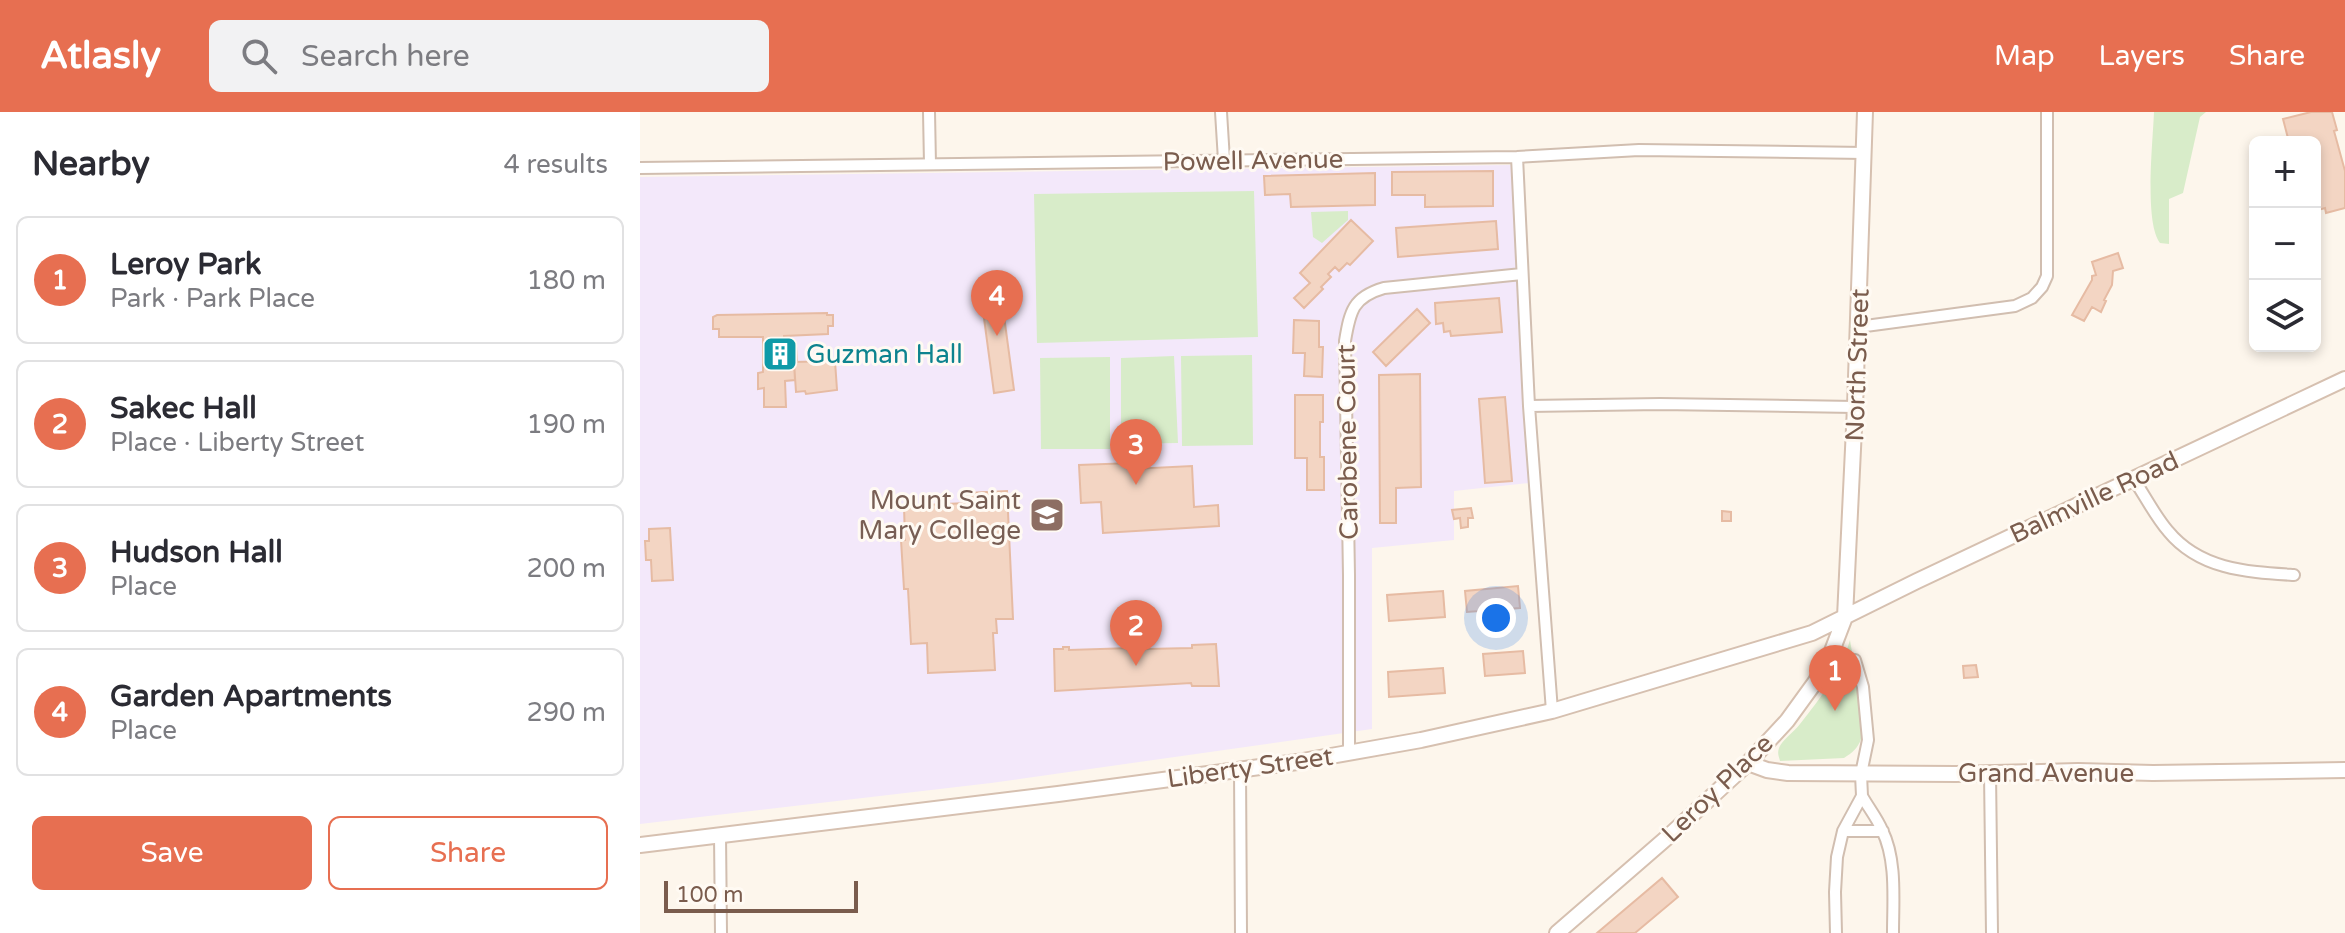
<!DOCTYPE html>
<meta charset="utf-8">
<style>
body{margin:0;font-family:"Varela Round",sans-serif;background:#f2f2f3;color:#2b2b33}
.controls{position:absolute;right:24px;top:24px;display:grid;overflow:hidden;border-radius:12px;box-shadow:0 4px 12px #0003}
.controls button{width:72px;height:72px;display:grid;place-items:center;padding:0;border:0;border-bottom:2px solid #e1e1e2;background:#fff;color:#2b2b33;font:40px sans-serif}
.scale{position:absolute;left:24px;bottom:20px;width:194px;box-sizing:border-box;padding-left:8px;border:4px solid #7a5c4d;border-top:0;font-size:22px;line-height:28px;white-space:nowrap;color:#7a5c4d;-webkit-text-stroke:6px #fffaf3;paint-order:stroke}
.you{position:absolute;left:856px;top:506px;width:28px;height:28px;margin:-20px;border:6px solid #fff;border-radius:50%;background:#1a73e8;box-shadow:0 0 0 12px #1a73e833}
.badge{display:grid;place-items:center;width:52px;height:52px;border-radius:50%;background:#e76f51;color:#fff;font-size:26px;font-weight:700}
.pin{position:absolute;translate:-50% -66px;filter:drop-shadow(0 2px 4px #0008)}
.pin::after{content:'';position:absolute;top:42px;width:28px;height:24px;background:inherit;clip-path:polygon(0 0,100% 0,50% 100%)}
.list{margin:0;padding:0;list-style:none}
h2{display:flex;justify-content:space-between;align-items:center;height:104px;margin:0;padding:0 32px;font-size:34px}
h2 small{font-size:26px;font-weight:400;color:#7c7c81}
.list li{display:grid;grid-template-columns:52px 1fr auto;gap:24px;align-items:center;box-sizing:border-box;height:128px;margin:0 16px 16px;padding:0 16px;border:2px solid #e1e1e2;border-radius:12px}
.list b{display:block;font-size:30px;white-space:nowrap}
.list p{margin:0;font-size:26px;white-space:nowrap;color:#7c7c81}
.list em{font-size:26px;font-style:normal;color:#7c7c81}
.actions{display:flex;gap:16px;padding:24px 32px}
.actions a{flex:1;padding:18px 0;border:2px solid #e76f51;border-radius:12px;text-align:center;font-size:28px;color:#e76f51}
.actions .main{background:#e76f51;color:#fff}
.icon{flex:none;width:44px;height:44px;fill:none;stroke:currentColor;stroke-width:2;stroke-linecap:round;stroke-linejoin:round}
.map{position:relative;flex:none;width:1705px;height:821px;overflow:hidden}
header{display:flex;align-items:center;gap:48px;box-sizing:border-box;height:112px;padding:0 40px;background:#e76f51;color:#fff}
header strong{font-size:38px}
nav{display:flex;gap:44px;margin-inline-start:auto;font-size:28px}
.search{width:560px;height:72px;background:#f2f2f3;display:flex;align-items:center;gap:20px;box-sizing:border-box;padding:0 28px;border-radius:12px;color:#7c7c81;font-size:30px}
main{display:flex}
aside{flex:1;background:#fff}
.map>svg:first-child{display:block}
.education{fill:#f3e8fa}
.green{fill:#d8ecc9}
.building{fill:#f3d5c3;stroke:#e6bba3;stroke-width:2}
.lines{fill:none;stroke-linecap:round;stroke-linejoin:round}
.street-casing{stroke:#d1beb0;stroke-width:14}
.secondary-casing{stroke:#d6c0b0;stroke-width:18}
.street{stroke:#fff;stroke-width:10}
.secondary{stroke:#fff;stroke-width:14}
.labels{text-anchor:middle;stroke-width:6;stroke-linejoin:round;paint-order:stroke}
.street-label{font-size:26px;fill:#7a5c4d;stroke:#fffaf3}
.culture-label{font-size:26px;fill:#0d838f;stroke:#fffaf3;text-anchor:start}
.education-label{font-size:26px;fill:#785e54;stroke:#fffaf3;text-anchor:end}
</style>
<header>
<strong>Atlasly</strong>
<div class="search"><svg class="icon" aria-label="search" viewBox="0 0 24 24"><circle cx="10" cy="10" r="6"/><path d="M15 15l6 6"/></svg>Search here</div>
<nav><a>Map</a><a>Layers</a><a>Share</a></nav>
</header>
<main>
<aside>
<h2>Nearby<small>4 results</small></h2>
<ul class="list">
<li><span class="badge">1</span><div><b>Leroy Park</b><p>Park · Park Place</p></div><em>180 m</em></li>
<li><span class="badge">2</span><div><b>Sakec Hall</b><p>Place · Liberty Street</p></div><em>190 m</em></li>
<li><span class="badge">3</span><div><b>Hudson Hall</b><p>Place</p></div><em>200 m</em></li>
<li><span class="badge">4</span><div><b>Garden Apartments</b><p>Place</p></div><em>290 m</em></li>
</ul>
<div class="actions"><a class="main">Save</a><a>Share</a></div>
</aside>
<div class="map">
<svg width="1705" height="821" viewBox="0 0 1705 821">
<rect width="100%" height="100%" fill="#fdf6ec"/>
<path class="education" d="M872 53 889 371 814 379V428L732 436V617L351 671 0 712V65Z"/>
<path class="green" d="M1514 0H1566L1560 5 1543 81 1529 87V132L1520 131C1504 110 1513 29 1514 0Z
M614 79 618 225 397 231 394 82Z
M708 99V108L682 131 673 125 671 100Z
M612 243 613 333 542 334 541 244Z
M534 244 538 331 481 332V246Z
M470 245V337H401L400 246Z
M1210 528C1214 554 1227 603 1221 627 1218 636 1212 641 1204 646L1140 649C1139 644 1137 642 1139 636 1142 628 1154 620 1160 612 1180 587 1201 559 1210 528Z"/>
<path class="building" d="M1671 0H1692L1697 18 1694 19 1705 59V96L1686 101 1685 96 1675 99V30H1665L1664 26 1649 30 1643 7Z
M853 59V94L785 95V83H752V60Z
M735 61V93L651 95 650 82 625 83 624 64Z
M711 108 733 129 710 153 707 151 699 159 695 155 688 162 691 165 681 175 683 177 664 196 654 186 670 171 660 161Z
M856 109 858 137 758 145 756 116Z
M1478 141 1483 156 1473 159 1472 173 1464 188 1466 189 1461 200 1452 195 1444 209 1432 203 1452 168V164L1456 163 1452 150Z
M359 167 374 278 354 281 339 169Z
M859 186 862 220 811 224 810 219 804 220 803 211 796 212 795 191Z
M777 197 790 211 746 254 733 240Z
M187 201V203H193V214H188V222L144 224V234H156L157 250H154L155 268 145 269 146 295H124V276L118 277V261L123 260V225H79V217H73V205L77 203Z
M654 208 679 209V235H683L682 265 664 264 665 241H653Z
M195 249 197 278 166 282 165 279 156 280 154 250Z
M780 262 781 375 756 376V411H740L739 263Z
M655 283H683V310H680V345H684V378H667V346H655Z
M865 285 872 369 845 371 839 287Z
M492 351V357L552 354 554 395 578 393 579 414 463 421 461 390 441 391 439 353Z
M367 379 373 507H356L357 521H353L355 558 288 561 287 531 271 532 268 477H264L261 428H265L264 394 327 391V381Z
M831 396 833 406H828V415L821 416 820 406 814 407 812 398Z
M1082 399 1091 400V409H1082Z
M30 416 33 468 12 469 11 448H6L5 429H9V417Z
M878 474 880 496 827 500 825 479Z
M803 479 805 505 749 509 747 483Z
M496 532H502L506 537 552 536V533L576 532 579 574H552L551 571 415 579 414 537H423V535H429V538L492 536Z
M883 539 885 561 845 564 843 542Z
M1336 553 1338 565 1324 566 1323 554Z
M803 556 805 581 749 585 748 560Z
M1022 766 1038 785 995 821H957Z"/>
<g class="lines">
<defs>
<path id="street" d="M289 0 290 52
M581 0 584 48
M877 45 889 294 912 599
M0 56 877 45 999 38 1225 41
M1218 215 1375 194 1392 186 1402 175 1407 164V0
M889 294 1020 292 1215 295
M1493 366C1505 384 1515 404 1528 419 1560 458 1608 460 1654 463
M709 641V463L705 229C710 199 713 185 744 176L882 162
M600 657 601 821
M1350 661 1352 821
M1222 684C1228 695 1237 706 1242 718 1257 748 1253 788 1253 821
M1203 719H1243
M80 723 81 821
M1196 821 1195 780 1197 745 1203 719 1222 684 1221 662 1228 628 1223 575 1215 548"/>
<path id="secondary" d="M1108 651 1127 658 1148 661 1316 662 1438 659 1513 661 1705 658
M0 733 418 682 657 650 781 628 912 599 1172 521 1277 469 1705 267
M917 821 1030 723 1108 651 1147 609 1176 569 1192 539 1205 505 1215 295 1225 0"/>
</defs>
<use href="#street" class="street-casing"/>
<use href="#secondary" class="secondary-casing"/>
<use href="#street" class="street"/>
<use href="#secondary" class="secondary"/>
</g>
<defs>
<symbol id="building-square" viewBox="-11 -11 22 22"><rect x="-9" y="-9" width="18" height="18" rx="4" fill="#0f9aa8" stroke="#fffaf3"/><path d="M-4-6H4V6H1V3H-1V6H-4ZM-2.5-4.3h1.7v1.8h-1.7ZM.8-4.3h1.7v1.8H.8ZM-2.5-1h1.7V.8h-1.7ZM.8-1h1.7V.8H.8Z" fill="#fff"/></symbol>
<symbol id="university-square" viewBox="-11 -11 22 22"><rect x="-9" y="-9" width="18" height="18" rx="4" fill="#8d6e63" stroke="#fffaf3"/><path d="M0-5L7-2L0 1L-7-2ZM-4 1L0 2.5L4 1V4Q0 6-4 4Z" fill="#fff"/></symbol>
</defs>
<g fill-rule="evenodd">
<use href="#building-square" x="120" y="222" width="40" height="40"/>
<use href="#university-square" x="387" y="383" width="40" height="40"/>
</g>
<g class="labels">
<g class="street-label">
<text transform="translate(613 48) rotate(-1)" y="9">Powell Avenue</text>
<text transform="translate(1217 253) rotate(-88)" y="9">North Street</text>
<text transform="translate(707 330) rotate(-91)" y="9">Carobene Court</text>
<text transform="translate(1454 385) rotate(-25)" y="9">Balmville Road</text>
<text transform="translate(610 655) rotate(-8)" y="9">Liberty Street</text>
<text x="1406" y="670">Grand Avenue</text>
<text transform="translate(1077 676) rotate(-44)" y="9">Leroy Place</text>
</g>
<g class="culture-label">
<text x="166" y="251">Guzman Hall</text>
</g>
<g class="education-label">
<text x="381" y="397">Mount Saint<tspan x="381" dy="30">Mary College</tspan></text>
</g>
</g>
</svg>
<div class="controls">
<button>+</button>
<button>−</button>
<button><svg class="icon" aria-label="layers" viewBox="0 0 24 24"><path d="M12 4l9 5-9 5-9-5zM3 14l9 5 9-5"/></svg></button>
</div>
<div class="scale">100 m</div>
<div class="you"></div>
<div class="pin badge" style="left:1195px;top:599px">1</div>
<div class="pin badge" style="left:496px;top:554px">2</div>
<div class="pin badge" style="left:496px;top:373px">3</div>
<div class="pin badge" style="left:357px;top:224px">4</div>
</div>
</main>
